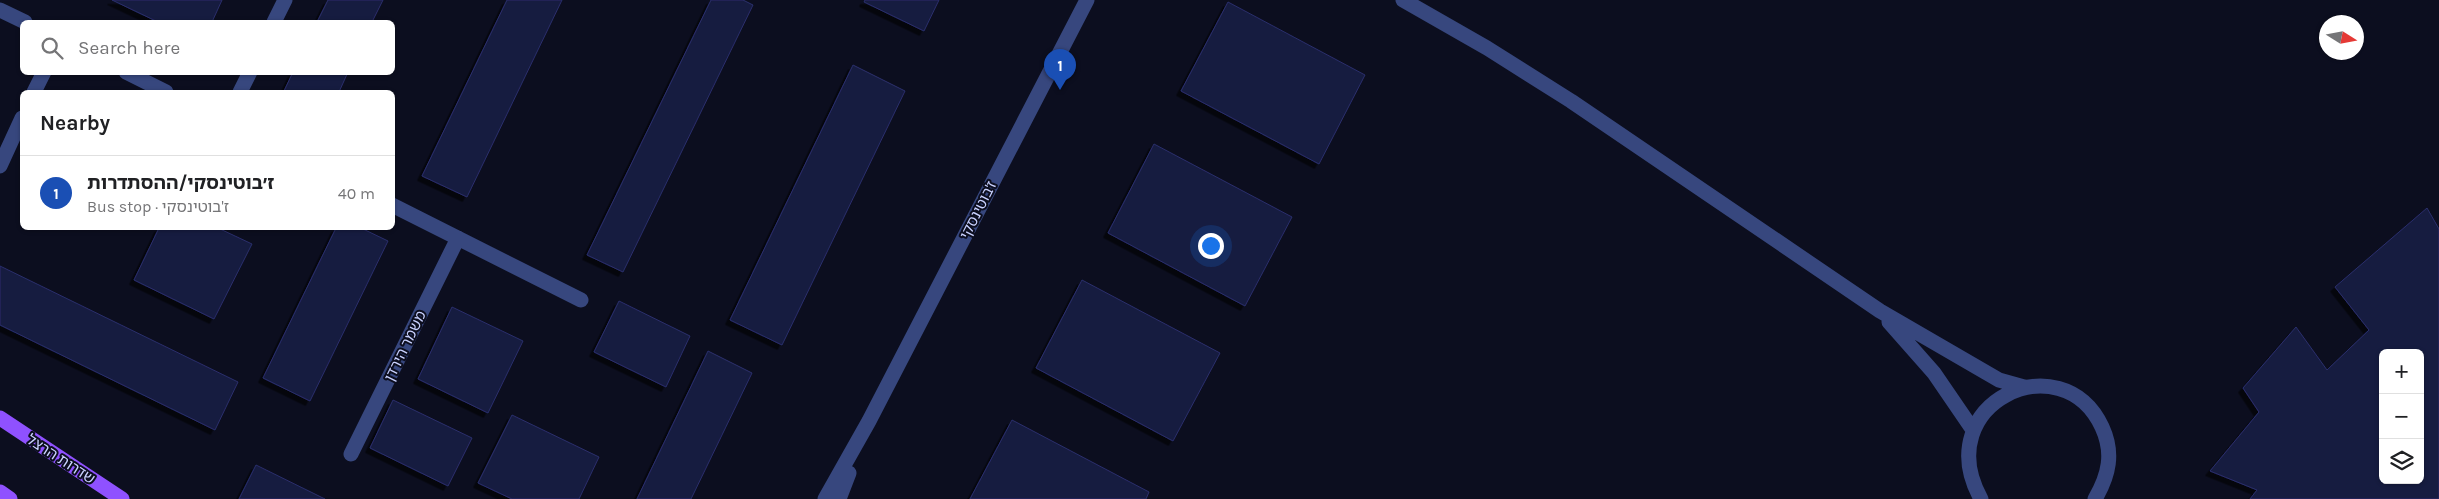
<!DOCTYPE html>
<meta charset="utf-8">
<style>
body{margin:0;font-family:Karla,"Noto Sans Hebrew",sans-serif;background:#f6f6f6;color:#202124}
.controls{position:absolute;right:15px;bottom:15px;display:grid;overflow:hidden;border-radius:8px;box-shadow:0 1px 4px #0004}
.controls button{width:45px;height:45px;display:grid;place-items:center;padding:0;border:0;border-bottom:1px solid #e0e0e0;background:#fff;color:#202124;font:25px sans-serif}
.compass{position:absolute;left:2319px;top:15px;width:45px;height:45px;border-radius:50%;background:#fff;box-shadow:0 1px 4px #0004;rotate:101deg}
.you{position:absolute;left:1210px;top:245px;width:18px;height:18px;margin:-12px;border:4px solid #fff;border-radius:50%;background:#1a73e8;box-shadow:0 0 0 8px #1a73e833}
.badge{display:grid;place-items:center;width:32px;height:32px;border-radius:50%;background:#12806f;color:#fff;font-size:16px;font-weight:700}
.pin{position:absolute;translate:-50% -41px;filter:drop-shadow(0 1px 2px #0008)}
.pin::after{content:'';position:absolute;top:26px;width:18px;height:15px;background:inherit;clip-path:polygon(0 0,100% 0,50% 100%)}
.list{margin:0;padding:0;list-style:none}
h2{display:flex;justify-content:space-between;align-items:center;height:65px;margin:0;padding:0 20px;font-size:21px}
h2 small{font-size:16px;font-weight:400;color:#757577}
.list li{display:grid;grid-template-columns:32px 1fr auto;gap:15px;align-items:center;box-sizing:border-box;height:75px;padding:0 20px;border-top:1px solid #e0e0e0}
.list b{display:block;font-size:19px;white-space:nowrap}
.list p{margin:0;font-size:16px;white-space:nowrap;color:#757577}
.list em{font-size:16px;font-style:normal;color:#757577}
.icon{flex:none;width:28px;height:28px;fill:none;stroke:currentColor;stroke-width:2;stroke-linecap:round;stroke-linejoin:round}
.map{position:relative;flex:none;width:2439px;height:499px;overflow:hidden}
.search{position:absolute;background:#fff;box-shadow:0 1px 4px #0004;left:20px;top:20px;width:375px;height:55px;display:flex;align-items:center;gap:12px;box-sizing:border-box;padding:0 18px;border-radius:8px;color:#757577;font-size:19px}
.panel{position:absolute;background:#fff;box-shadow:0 1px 4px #0004;left:20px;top:90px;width:375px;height:140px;border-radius:8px}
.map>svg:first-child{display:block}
.building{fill:#181b40;stroke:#2a2f6c;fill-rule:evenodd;filter:url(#shadow)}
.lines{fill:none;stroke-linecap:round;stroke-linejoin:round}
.minor{stroke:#37477e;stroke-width:15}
.major{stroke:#8f51ff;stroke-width:15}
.labels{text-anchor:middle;stroke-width:4;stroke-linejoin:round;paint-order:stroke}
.street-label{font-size:15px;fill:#cad2ff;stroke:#0c0e1f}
</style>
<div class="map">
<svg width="2439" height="499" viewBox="0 0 2439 499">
<defs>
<filter id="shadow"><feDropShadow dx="-4.5" dy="4.5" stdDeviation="0" flood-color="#0009"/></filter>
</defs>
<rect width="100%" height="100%" fill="#0c0e1f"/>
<path class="building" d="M112 0H222L212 22H158Z
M328 0H383L372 22H317Z
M507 0H562L467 197 422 176Z
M711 0H743L753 5 623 272 587 255Z
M865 0H939L924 31 864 2Z
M1228 2 1365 75 1319 164 1181 91Z
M853 65 905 91 782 345 730 320Z
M293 72H348L339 92H287L284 91Z
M1154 144 1292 217 1245 306 1108 233Z
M2427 208 2439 229V499H2250L2257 490 2210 471 2259 412 2243 388 2296 327 2327 370 2369 330 2335 287ZM2383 353H2420V480H2383Z
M159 228H218L252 244 214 319 134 280Z
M336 228H361L388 241 310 401 263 378Z
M0 266 238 382 215 430 0 325Z
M1082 280 1220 353 1173 441 1036 368Z
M619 301 690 336 666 387 594 352Z
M452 307 523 341 488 413 418 379Z
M708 351 752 373 691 499H637Z
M393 400 472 438 448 486 370 448Z
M512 415 599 457 579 499H512L478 483Z
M1012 420 1149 492 1146 499H970Z
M256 465 325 499H239Z"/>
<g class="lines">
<path class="minor" d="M1403 0 1487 48 1571 101 1880 311 1999 380 2024 387
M0 10 25 22
M274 22 285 0
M126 72 166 92
M34 92 44 72
M240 92 250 72
M0 166 22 118
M392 205 581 300
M1889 322 1934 373 1973 430
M351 454 458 238
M825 499 869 421 1087 0
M839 499 849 473
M1981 499C1928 403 2062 341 2102 427 2114 453 2109 475 2095 499"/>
<path class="major" d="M0 418 122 499
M0 492 10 499"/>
</g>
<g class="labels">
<g class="street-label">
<text transform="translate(978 210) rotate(-63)" y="5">ז'בוטינסקי</text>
<text transform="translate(405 346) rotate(-64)" y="5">משמר הירדן</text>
<text transform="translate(61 459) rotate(33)" y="5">שדרות הרצל</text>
</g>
</g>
</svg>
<div class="controls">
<button>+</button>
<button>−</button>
<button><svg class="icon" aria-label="layers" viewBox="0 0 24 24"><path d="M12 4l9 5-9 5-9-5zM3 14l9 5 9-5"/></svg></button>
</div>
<svg class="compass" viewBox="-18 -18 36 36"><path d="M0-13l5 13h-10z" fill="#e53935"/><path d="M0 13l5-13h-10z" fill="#757577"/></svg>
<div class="you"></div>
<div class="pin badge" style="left:1060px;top:90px;background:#1a4fb4">1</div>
<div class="search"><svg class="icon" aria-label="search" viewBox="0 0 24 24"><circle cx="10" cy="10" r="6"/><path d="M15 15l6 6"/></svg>Search here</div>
<section class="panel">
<h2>Nearby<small></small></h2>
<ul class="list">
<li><span class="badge" style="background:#1a4fb4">1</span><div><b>ז׳בוטינסקי/ההסתדרות</b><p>Bus stop · ז'בוטינסקי</p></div><em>40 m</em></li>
</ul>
</section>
</div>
